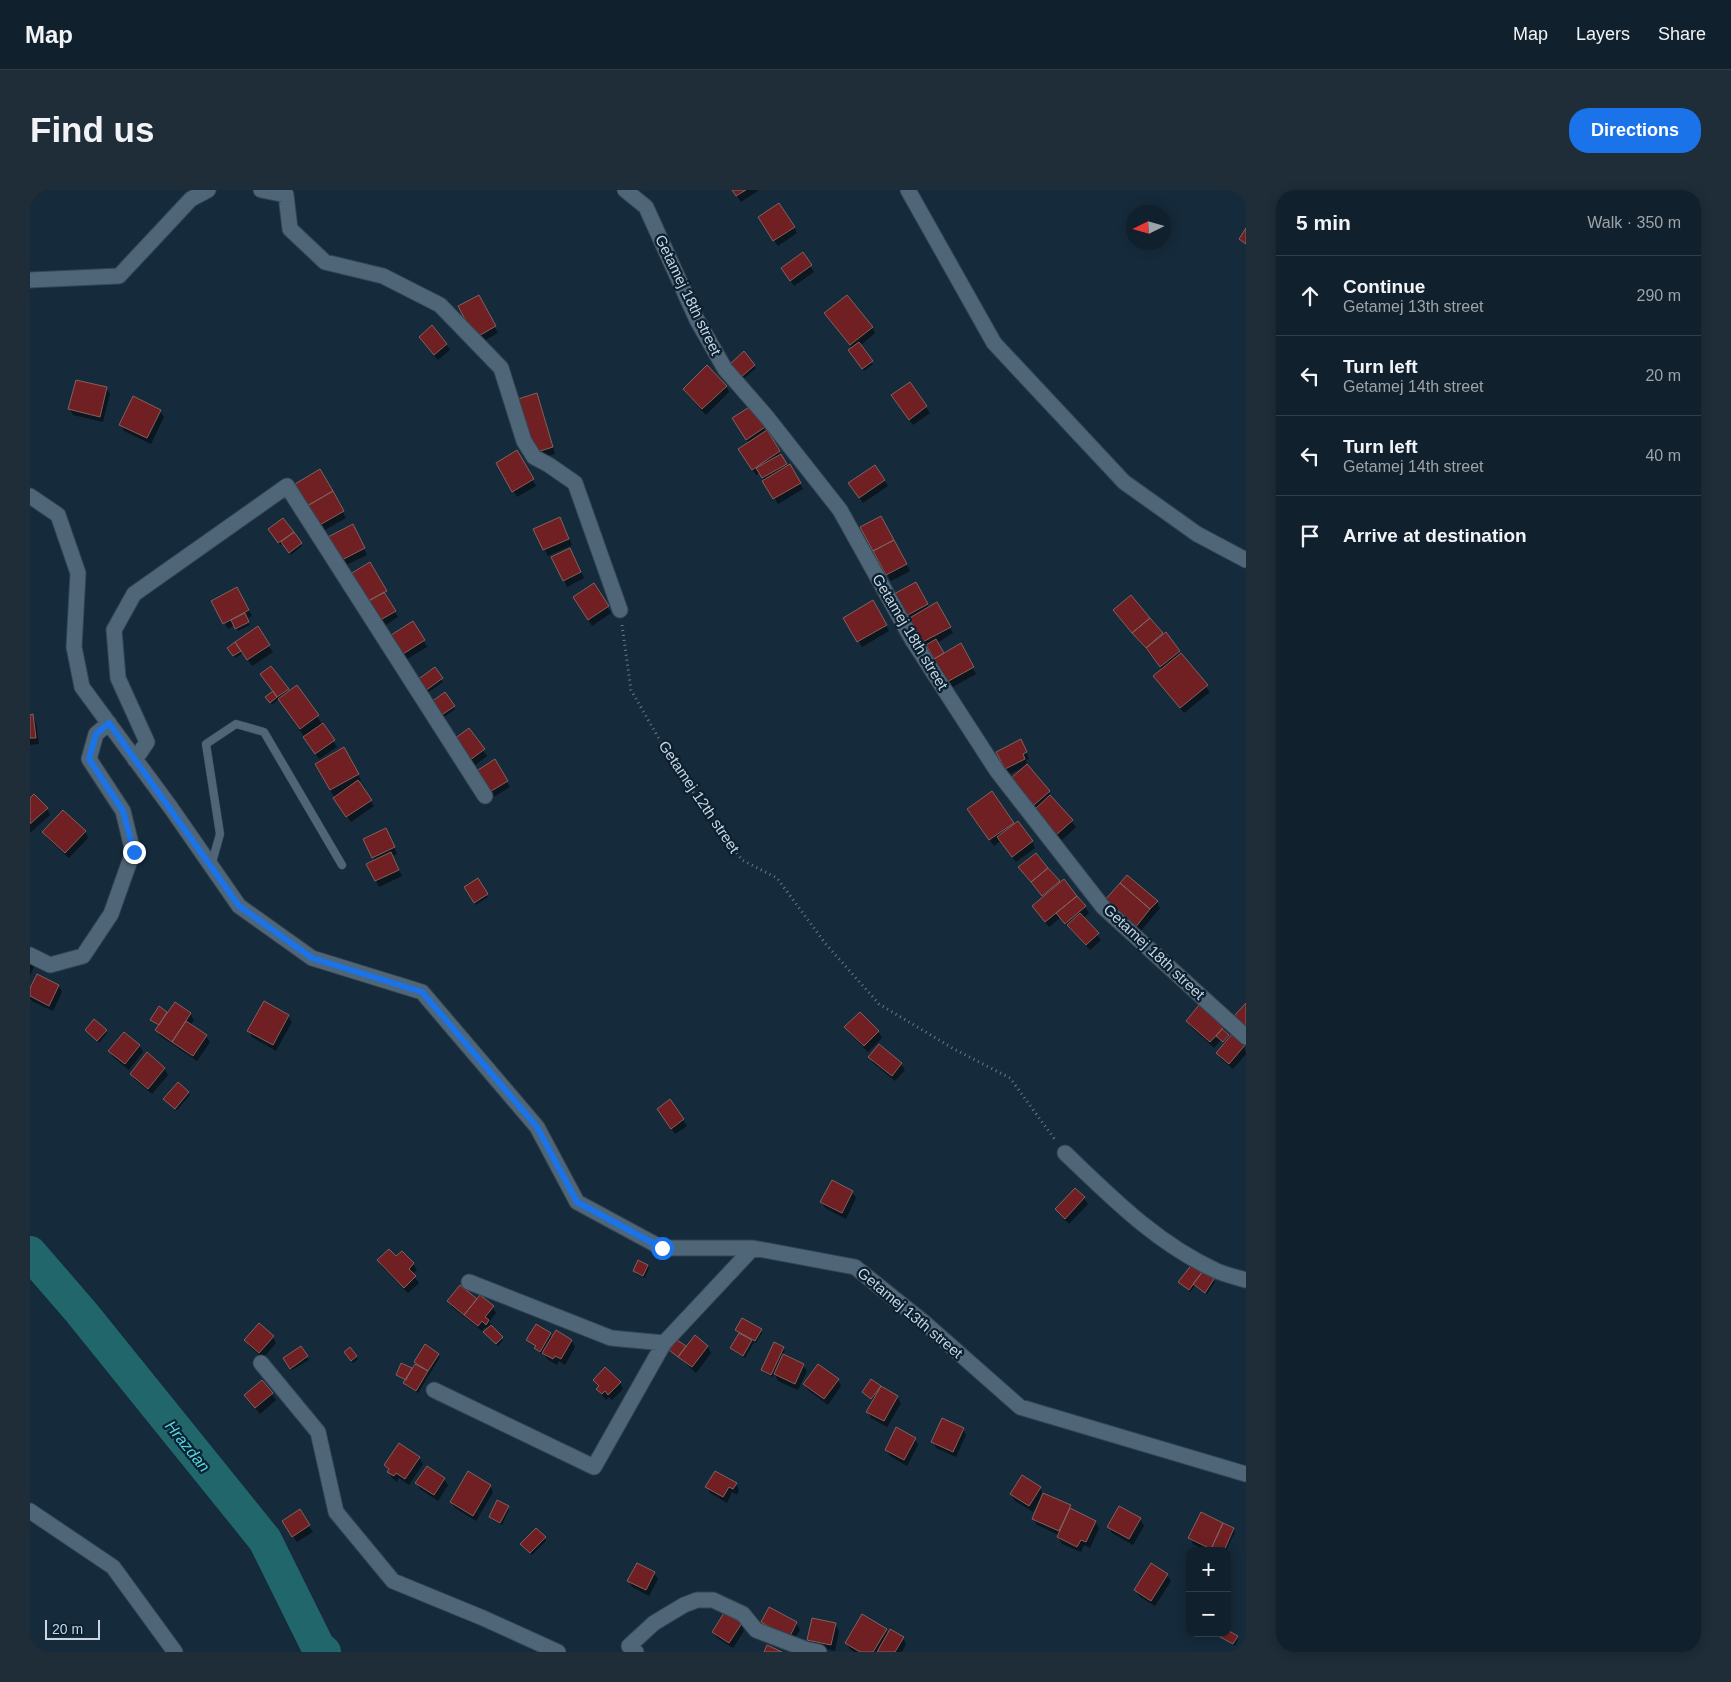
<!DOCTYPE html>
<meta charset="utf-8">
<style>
body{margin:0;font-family:Helvetica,sans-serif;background:#1e2d38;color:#f1f3f6}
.controls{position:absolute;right:15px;bottom:15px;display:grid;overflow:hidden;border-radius:10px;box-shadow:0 2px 12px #0003}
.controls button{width:45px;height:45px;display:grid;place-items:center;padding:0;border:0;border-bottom:1px solid #303e48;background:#10202c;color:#f1f3f6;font:25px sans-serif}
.compass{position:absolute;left:1096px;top:15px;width:45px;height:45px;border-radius:50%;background:#10202c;box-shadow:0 2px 12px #0003;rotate:265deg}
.scale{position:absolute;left:15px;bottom:12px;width:55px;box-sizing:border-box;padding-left:5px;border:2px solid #c9d6e1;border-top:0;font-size:14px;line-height:18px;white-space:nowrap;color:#c9d6e1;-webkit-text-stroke:4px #0b2030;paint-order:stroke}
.stop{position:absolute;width:15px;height:15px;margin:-11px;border:4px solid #1a73e8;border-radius:50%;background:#fff}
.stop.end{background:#1a73e8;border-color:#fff;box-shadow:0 1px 5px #0008}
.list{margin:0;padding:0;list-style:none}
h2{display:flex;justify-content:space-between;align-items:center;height:65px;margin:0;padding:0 20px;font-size:21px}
h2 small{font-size:16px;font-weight:400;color:#9ca3a9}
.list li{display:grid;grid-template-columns:32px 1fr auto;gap:15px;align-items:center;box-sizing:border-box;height:80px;padding:0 20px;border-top:1px solid #303e48}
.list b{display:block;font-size:19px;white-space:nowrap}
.list p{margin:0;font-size:16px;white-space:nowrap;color:#9ca3a9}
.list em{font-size:16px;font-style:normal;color:#9ca3a9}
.icon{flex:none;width:28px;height:28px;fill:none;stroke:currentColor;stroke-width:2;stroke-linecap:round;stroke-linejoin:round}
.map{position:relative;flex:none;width:1216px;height:1462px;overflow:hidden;border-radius:20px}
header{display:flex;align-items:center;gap:30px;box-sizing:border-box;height:70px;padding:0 25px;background:#10202c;border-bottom:1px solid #303e48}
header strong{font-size:24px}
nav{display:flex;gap:28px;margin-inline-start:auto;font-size:18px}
.intro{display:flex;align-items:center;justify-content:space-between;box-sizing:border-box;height:120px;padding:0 30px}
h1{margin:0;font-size:35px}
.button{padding:12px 22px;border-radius:20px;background:#1a73e8;color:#fff;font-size:18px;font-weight:700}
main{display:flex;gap:30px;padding:0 30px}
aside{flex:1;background:#10202c;border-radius:20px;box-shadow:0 2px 12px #0003}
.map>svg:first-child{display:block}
.shadow{fill:#0007}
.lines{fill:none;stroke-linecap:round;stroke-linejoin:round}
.river{stroke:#21666a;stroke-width:34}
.building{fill:#702022;stroke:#816260}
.lane-casing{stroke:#354553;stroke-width:9}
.street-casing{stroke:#354553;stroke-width:17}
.secondary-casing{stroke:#354553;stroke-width:17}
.path{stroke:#697a88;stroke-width:3;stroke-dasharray:1 4;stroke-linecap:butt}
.lane{stroke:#4f6679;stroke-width:8}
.street{stroke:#4f6679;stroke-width:15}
.secondary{stroke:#4f6679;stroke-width:15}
.route{stroke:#1a73e8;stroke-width:6}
.labels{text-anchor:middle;stroke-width:4.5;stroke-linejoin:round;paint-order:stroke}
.street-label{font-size:15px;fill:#c9d6e1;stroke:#0b2030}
.water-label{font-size:16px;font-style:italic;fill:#54d8e0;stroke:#0b2030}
</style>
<header>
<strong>Map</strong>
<nav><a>Map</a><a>Layers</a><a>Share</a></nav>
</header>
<div class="intro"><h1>Find us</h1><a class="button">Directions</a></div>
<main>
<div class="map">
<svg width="1216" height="1462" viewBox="0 0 1216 1462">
<rect width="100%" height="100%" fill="#152a3b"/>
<path class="shadow" d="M703 0H729L711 12Z
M733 34 764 37 767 43 748 56Z
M772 64 784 82 764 96 756 84Z
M448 107 468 143 450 153Z
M795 124 842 137 845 143 830 156 843 174 834 181 821 163 823 159Z
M394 153 416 154 420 160 408 170Z
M724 175 726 178 712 190 702 178Z
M880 194 900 223 883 235 866 212Z
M696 196 699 202 676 225 658 205 654 199Z
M76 198 80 204 73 232 43 225 40 219Z
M506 205 510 211 525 264 508 269Z
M721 218 758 277 760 276 773 299 748 314 730 283 726 285 713 266 719 254 704 229Z
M130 221 134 227 121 254 94 241 91 235Z
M487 262 506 296 487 307 467 273Z
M290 281 316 328 293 341 266 294Z
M854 290 858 296 833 313 823 300Z
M851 328 880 381 861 391 832 338Z
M253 330 272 356 261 365 253 354 250 355 239 340Z
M533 335 542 355 518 366 505 340Z
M326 342 337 365 314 376 311 370Z
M543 366 554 388 537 397 534 390Z
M340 374 368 427 351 438Z
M886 394 899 418 906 414 923 443 907 453 913 465 930 455 946 484 921 498 898 457 894 460 866 405Z
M563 395 581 423 562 436 548 414Z
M207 399 222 426 217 429 220 435 208 441 205 435 198 439 183 412Z
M843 412 859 441 832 457 815 428Z
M1089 426 1132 444 1149 462 1180 502 1154 523 1125 486 1132 480Z
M383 433 397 457 377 469 363 445Z
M227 438 243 462 222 476 213 463 205 468 198 458Z
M404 479 413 492 397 503 388 490Z
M267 496 307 557 289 569 249 509 242 515 238 509 258 500 259 502Z
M415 504 425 519 413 528 402 512Z
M0 526H2L6 532 9 554 0 555Z
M439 540 457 566 444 576 429 555Z
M994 557 999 569 996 570 997 576 1046 637 1031 651 1009 626 1007 619 986 594 994 577 980 584 976 578Z
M313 559 331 590 328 592 344 616 321 632 308 614 286 574Z
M464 571 480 597 462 608 446 582Z
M961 603 984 635 1002 651 1005 658 986 672 970 651 964 656 942 625Z
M0 610 17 619 20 625 0 643Z
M55 641 58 648 39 668 17 648 14 642Z
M359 645 367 664 362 666 372 686 349 697 338 674 345 671 334 649Z
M990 678 1029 692 1030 695 1034 691 1055 717 1059 723 1053 728 1071 750 1060 760 1030 728 1019 737 1003 716 1014 708Z
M447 690 458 707 446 715 435 698Z
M1127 712 1130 718 1109 743 1079 718Z
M0 772 4 777 0 786Z
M29 796 32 802 23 821 2 811 0 808V801Z
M145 814 160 824 164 830 160 835 176 846 180 852 167 871 130 846 127 840 129 836 122 830 129 818 137 825Z
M258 826 262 832 246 861 222 847 219 841Z
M1157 831 1193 838 1200 848 1214 856 1216 864 1203 879 1191 869 1187 863 1195 854 1191 850 1184 858 1161 837Z
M816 837 848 841 852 848 838 862 820 844Z
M56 840 76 841 77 843 69 853Z
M109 855 113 862 99 880 83 867 80 861Z
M840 867 871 874 875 880 865 891 843 873Z
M134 878 138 885 122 904 105 890 101 884Z
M158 903 160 905 147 920 136 911Z
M640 911 657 936 645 944 632 925Z
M1045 999 1054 1008 1058 1014 1039 1034 1030 1025 1027 1019Z
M822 1002 826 1008 816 1029 795 1018 792 1012Z
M372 1063 383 1074 387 1080 382 1084 389 1093 378 1103 352 1077 348 1071 366 1068Z
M618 1076 619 1078 615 1088 606 1084 605 1081Z
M1184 1090 1185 1092 1177 1104 1165 1096 1160 1102 1150 1092Z
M419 1111H447L463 1117 466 1123 459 1132 473 1150 468 1156 456 1145 458 1139 455 1137 452 1141 422 1117Z
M707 1140H731L732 1143 726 1153 724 1152 715 1168 703 1161 701 1158 710 1144Z
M520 1144 522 1148 542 1151 545 1157 535 1175 529 1171 527 1175 517 1169 513 1162 512 1164 507 1161V1157L498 1150Z
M243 1147 246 1153 233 1168 219 1156 216 1150Z
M665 1147 678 1157 681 1163 666 1183 641 1160 655 1157 656 1159Z
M271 1158 279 1170 262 1180 254 1169Z
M753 1158 755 1160 752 1166 773 1175 777 1181 768 1200 748 1191 744 1183 743 1187 734 1183 733 1180Z
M317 1164 326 1167 328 1169 323 1173Z
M408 1164 410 1167 388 1203 376 1196 375 1193 376 1191 367 1185 372 1175 383 1180 386 1174 385 1172Z
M564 1190 590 1193 593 1199 582 1210 579 1207 576 1210 572 1205 568 1199 569 1198Z
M808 1190 811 1196 798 1215 778 1200 774 1194Z
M841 1191 867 1207 871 1213 857 1237 841 1228 838 1222 844 1211 833 1202Z
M232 1192 246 1210 230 1224 216 1206Z
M933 1239 936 1245 926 1267 906 1258 903 1252Z
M885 1249 888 1255 877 1276 860 1266 856 1260Z
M389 1268 393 1274 379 1295 369 1288 367 1292 362 1288 356 1275Z
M414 1289 418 1295 408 1311 390 1299 387 1293Z
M706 1294 709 1300 707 1305 702 1302 697 1313 680 1303 677 1297Z
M460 1296 463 1302 446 1331 425 1318 421 1312Z
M1010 1298 1013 1304 1040 1316 1043 1321 1065 1331 1069 1338 1060 1358 1054 1355 1051 1362 1032 1354 1028 1347 1029 1345 1007 1335 1003 1328 1011 1312 1009 1311 1003 1322 985 1311 981 1304Z
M478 1317 479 1320 472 1335 462 1330 460 1327Z
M1089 1317 1110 1329 1114 1336 1103 1355 1082 1343 1079 1337Z
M1171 1324 1204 1339 1205 1342 1196 1361H1177L1163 1354 1160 1348Z
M279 1336 283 1342 267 1352 257 1338Z
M515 1348 516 1351 502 1365 493 1357Z
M608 1374 624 1383 628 1389 619 1406 602 1397 599 1391Z
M1137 1385 1141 1391 1125 1416 1109 1406 1106 1400Z
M732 1432 766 1433 770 1440 762 1453 736 1438Z
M711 1434 714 1441 703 1458 687 1448 683 1442Z
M805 1434 809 1441 805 1461 782 1456 778 1450Z
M856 1440 859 1445 873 1448 876 1454 872 1462H824L820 1459 816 1453Z
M1191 1447H1207L1208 1450 1205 1456 1193 1449Z"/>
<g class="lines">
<path class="river" d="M0 1063 51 1122 235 1350 288 1457 294 1462"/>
</g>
<path class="building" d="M702 0H716L706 6Z
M749 13 765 37 743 51 728 27Z
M1216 38V54L1209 49Z
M773 62 782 75 760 91 751 78Z
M449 105 466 136 445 148 428 116Z
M817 105 843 137 820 155 794 123Z
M402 135 417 154 404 165 389 147Z
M829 152 843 171 832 179 818 160Z
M714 161 725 175 710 188 699 175Z
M677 175 697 196 672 219 653 199Z
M46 190 77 197 70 227 38 219Z
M880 192 897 216 879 230 861 205Z
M507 203 523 257 504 263 488 209Z
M103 206 131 220 117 248 89 235Z
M721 216 735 237 716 250 702 228Z
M737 240 750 261 722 280 708 259Z
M487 260 504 289 482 302 466 273Z
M751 264 757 274 732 288 726 278Z
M760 274 771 293 743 309 732 291Z
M845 275 855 290 829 308 818 293Z
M290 279 303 301 277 316 265 294Z
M303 301 314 321 288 336 277 316Z
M851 326 864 350 843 361 830 337Z
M530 327 539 349 513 360 503 339Z
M253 328 264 342 248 353 238 339Z
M323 334 335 358 310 371 298 347Z
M264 342 272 353 259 363 251 352Z
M864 350 877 374 856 385 843 361Z
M540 358 551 382 533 391 521 367Z
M340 372 357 401 333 414 317 386Z
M886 392 898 414 876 426 864 404Z
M564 393 579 416 558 430 543 407Z
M207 397 219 420 193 434 181 411Z
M354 402 366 421 347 432 335 413Z
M1101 405 1120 428 1102 443 1083 420Z
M843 410 857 435 827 452 813 428Z
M907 412 921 437 889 454 876 430Z
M215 423 219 432 205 439 201 430Z
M1120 428 1133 443 1116 458 1102 443Z
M383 431 395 450 373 464 361 445Z
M228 436 240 455 217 470 205 452Z
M1136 442 1150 461 1130 477 1116 458Z
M906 449 914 463 904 469 896 455Z
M205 452 211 461 203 466 197 458Z
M931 453 944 477 917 492 904 469Z
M1151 463 1178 495 1150 518 1123 486Z
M241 476 259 499 247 507 230 484Z
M405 477 413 488 395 501 387 490Z
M267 495 289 525 270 539 248 509Z
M243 501 247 507 240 513 235 507Z
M415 502 425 516 410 526 401 512Z
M3 524 6 548H0V525Z
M293 533 305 550 285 564 273 547Z
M439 538 455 559 440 570 424 549Z
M991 549 997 562 993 564 995 569 975 579 966 562Z
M314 557 329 584 300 600 285 574Z
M465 569 478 591 458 603 445 582Z
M997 574 1020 601 1004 615 981 588Z
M328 590 342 610 316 627 303 608Z
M962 601 984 633 959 650 937 619Z
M4 604 18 618 0 634V608Z
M1020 605 1043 630 1026 645 1004 620Z
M33 620 56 641 35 663 12 642Z
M988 631 1003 651 982 667 967 647Z
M356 638 365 657 342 668 333 649Z
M361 662 369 680 345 691 336 674Z
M1006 663 1018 678 1001 692 988 677Z
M1018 678 1030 691 1012 706 1001 692Z
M1097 685 1128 711 1120 719 1090 693Z
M448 688 458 704 444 713 434 697Z
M1034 689 1047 706 1015 732 1002 716Z
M1090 693 1120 719 1105 738 1074 711Z
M1047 706 1056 716 1035 734 1026 723Z
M1050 723 1069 743 1056 755 1037 735Z
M7 784 29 795 19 816 0 806V798Z
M234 811 259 825 243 855 217 841Z
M145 812 161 823 142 852 125 840Z
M1216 813V837L1204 826Z
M1169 815 1194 837 1180 852 1156 831Z
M129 816 137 822 129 835 120 830Z
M830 822 849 841 834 856 814 837Z
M64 829 77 840 67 851 55 840Z
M156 831 177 845 163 866 142 852Z
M1192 839 1199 845 1193 852 1186 846Z
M94 842 110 855 95 874 78 861Z
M1202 844 1215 855 1199 874 1186 863Z
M849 854 872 873 862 886 838 867Z
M117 862 135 878 118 899 100 884Z
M148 892 159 902 145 919 133 909Z
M640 909 654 929 641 939 627 919Z
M802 990 823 1001 812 1023 790 1012Z
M1045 998 1055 1007 1035 1029 1025 1019Z
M359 1059 366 1066 372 1061 384 1073 379 1079 386 1086 374 1098 347 1070Z
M608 1070 618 1075 613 1086 603 1081Z
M1163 1073 1173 1081 1159 1100 1148 1092Z
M1173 1081 1184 1089 1175 1103 1163 1094Z
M430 1095 447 1109 434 1125 417 1111Z
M450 1105 464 1116 455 1127 459 1130 456 1135 452 1131 448 1136 434 1125Z
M712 1128 732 1139 725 1151 705 1140Z
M229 1133 244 1146 229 1163 214 1150Z
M506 1134 521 1143 510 1162 504 1158 506 1156 496 1150Z
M461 1135 473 1147 466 1154 453 1142Z
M526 1140 542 1150 531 1169 525 1166 523 1169 512 1163Z
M709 1143 722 1150 713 1166 700 1158Z
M665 1145 678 1156 662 1177 648 1167Z
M647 1150 656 1156 648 1167 639 1160Z
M744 1152 754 1157 741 1185 731 1180Z
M395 1154 409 1164 398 1181 384 1172Z
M271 1156 278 1166 260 1179 253 1168Z
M320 1157 327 1166 321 1171 314 1162Z
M753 1164 774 1174 765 1194 744 1184Z
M371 1173 382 1178 376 1190 366 1185Z
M385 1174 398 1181 386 1201 373 1193Z
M788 1174 809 1189 794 1209 773 1194Z
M575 1177 591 1192 578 1205 575 1201 572 1204 566 1199 569 1196 563 1190Z
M841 1189 851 1196 841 1209 832 1202Z
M232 1190 243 1203 225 1218 214 1205Z
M851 1196 868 1206 854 1231 836 1222Z
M912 1228 934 1238 923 1262 901 1252Z
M866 1237 886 1248 874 1270 855 1260Z
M369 1253 390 1267 375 1289 366 1283 364 1286 357 1282 359 1279 354 1275Z
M397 1276 415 1288 404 1305 385 1293Z
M438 1281 461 1295 443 1326 420 1312Z
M685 1281 707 1293 703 1299 699 1297 693 1307 675 1297Z
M992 1285 1011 1297 999 1316 980 1304Z
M1013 1303 1041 1315 1029 1341 1002 1329Z
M467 1310 479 1316 470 1333 459 1327Z
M1089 1316 1111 1328 1099 1349 1077 1337Z
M1040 1318 1066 1331 1056 1352 1051 1350 1047 1357 1027 1347Z
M270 1319 280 1335 262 1347 252 1331Z
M1171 1322 1193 1333 1181 1359 1158 1348Z
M1193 1333 1204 1338 1194 1361H1184L1181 1359Z
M506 1338 516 1347 500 1363 490 1354Z
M607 1373 625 1382 616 1400 597 1391Z
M1121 1373 1138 1384 1121 1411 1104 1400Z
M739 1417 767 1432 759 1448 731 1432Z
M694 1423 712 1433 699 1453 682 1442Z
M832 1424 857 1439 843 1462H830L815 1453Z
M782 1428 806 1433 801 1455 777 1450Z
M860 1439 874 1447 865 1462H847Z
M1197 1440 1208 1446 1203 1454 1190 1447 1191 1443H1197Z
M737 1455 752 1462H734Z"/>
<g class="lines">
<defs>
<path id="lane" d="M181 676 190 644 176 554 206 534 234 542 312 675"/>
<path id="street" d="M231 0 256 5 260 39 295 72 353 86 410 115 471 178 494 251 504 267 519 275 545 293 590 420
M595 0 616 17 667 130 695 179 736 226 810 320 883 451 967 581 1073 717 1216 847
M0 90 89 86 161 9 178 0
M0 306 28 325 48 383 44 457 52 497 141 618 209 716 282 768 392 802 507 937 547 1012 632 1058H723L825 1077 896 1134 990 1217 1216 1284
M105 570 117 552 88 488 84 440 104 404 257 296 455 606
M0 765 20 775 53 766 81 724 103 662 93 621 59 569 66 544 79 533
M1035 963C1081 1007 1127 1054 1187 1081 1196 1085 1206 1087 1216 1090
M439 1092 581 1148 634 1153
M231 1173 288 1242 306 1322 363 1391 453 1428 528 1462
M404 1200 564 1277 634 1153 723 1058
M0 1321 83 1377 145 1462
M606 1462 599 1456 624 1433 654 1415 667 1410H683L713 1424 726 1440 775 1459 789 1462"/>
<path id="secondary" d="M878 0 964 153 1094 292 1167 344 1216 370"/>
</defs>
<use href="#lane" class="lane-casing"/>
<use href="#street" class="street-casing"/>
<use href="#secondary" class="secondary-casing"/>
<path class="path" d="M592 435 601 500 647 580 712 670 747 688 795 753 849 814 924 859 980 888 1026 951"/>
<use href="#lane" class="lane"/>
<use href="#street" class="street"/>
<use href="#secondary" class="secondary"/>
</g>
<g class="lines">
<path class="route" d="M104 662 93 621 59 569 66 544 79 533 209 716 282 768 392 802 507 937 547 1012 632 1058"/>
</g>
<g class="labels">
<g class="street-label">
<text transform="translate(658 105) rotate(64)" y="5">Getamej 18th street</text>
<text transform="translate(880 442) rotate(59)" y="5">Getamej 18th street</text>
<text transform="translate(669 607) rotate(56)" y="5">Getamej 12th street</text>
<text transform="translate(1124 762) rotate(43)" y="5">Getamej 18th street</text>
<text transform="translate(880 1123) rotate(40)" y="5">Getamej 13th street</text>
</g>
<g class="water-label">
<text transform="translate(158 1256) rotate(51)" y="6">Hrazdan</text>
</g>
</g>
</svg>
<div class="controls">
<button>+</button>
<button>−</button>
</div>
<svg class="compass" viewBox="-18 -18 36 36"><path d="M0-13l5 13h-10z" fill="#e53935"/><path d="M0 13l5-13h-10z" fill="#9ca3a9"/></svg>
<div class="scale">20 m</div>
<div class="stop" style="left:632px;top:1058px"></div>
<div class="stop end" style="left:104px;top:662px"></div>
</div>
<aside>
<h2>5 min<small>Walk · 350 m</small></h2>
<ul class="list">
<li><svg class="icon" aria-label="ahead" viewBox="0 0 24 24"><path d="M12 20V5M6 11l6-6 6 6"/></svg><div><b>Continue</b><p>Getamej 13th street</p></div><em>290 m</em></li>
<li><svg class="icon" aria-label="left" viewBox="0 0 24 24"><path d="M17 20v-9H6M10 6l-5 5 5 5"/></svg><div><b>Turn left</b><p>Getamej 14th street</p></div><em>20 m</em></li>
<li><svg class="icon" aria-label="left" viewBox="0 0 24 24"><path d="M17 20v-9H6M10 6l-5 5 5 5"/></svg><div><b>Turn left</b><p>Getamej 14th street</p></div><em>40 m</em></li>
<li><svg class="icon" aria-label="arrive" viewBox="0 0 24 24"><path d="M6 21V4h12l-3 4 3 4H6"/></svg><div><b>Arrive at destination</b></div></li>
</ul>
</aside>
</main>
